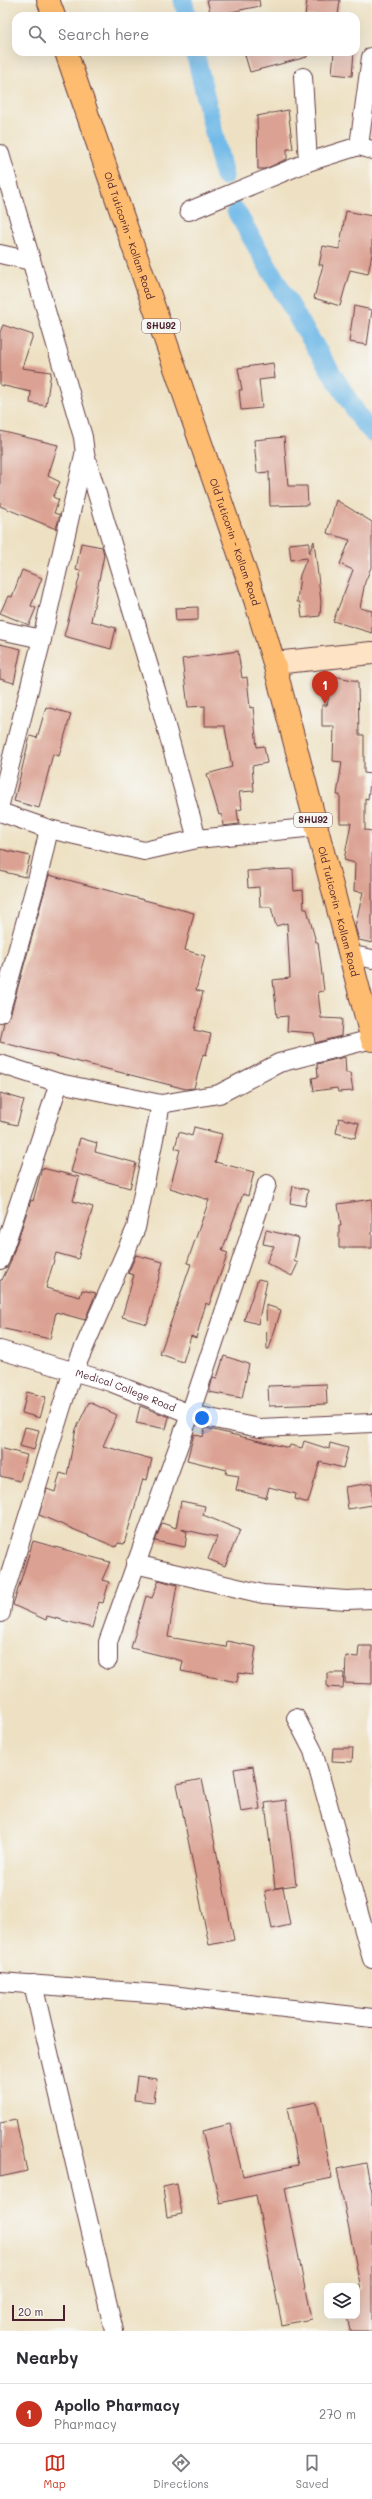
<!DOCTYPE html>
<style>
body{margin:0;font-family:Mali,sans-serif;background:#f2f2f3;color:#2b2b33}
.controls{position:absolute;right:12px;bottom:12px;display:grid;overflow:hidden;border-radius:8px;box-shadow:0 4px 16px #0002}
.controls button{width:36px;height:36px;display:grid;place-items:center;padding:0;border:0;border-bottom:1px solid #e1e1e2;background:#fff;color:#2b2b33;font:20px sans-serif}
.scale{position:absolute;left:12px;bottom:10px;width:53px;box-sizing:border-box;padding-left:4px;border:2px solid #4a1f2b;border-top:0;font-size:11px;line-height:14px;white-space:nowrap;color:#4a1f2b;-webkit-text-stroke:3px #f6f6f2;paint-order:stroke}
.you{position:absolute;left:202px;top:1418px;width:14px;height:14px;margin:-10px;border:3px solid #fff;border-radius:50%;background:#1a73e8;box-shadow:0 0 0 6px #1a73e833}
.badge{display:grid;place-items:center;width:26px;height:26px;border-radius:50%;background:#c8321e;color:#fff;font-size:13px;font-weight:700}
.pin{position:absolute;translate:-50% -33px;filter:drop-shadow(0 1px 2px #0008)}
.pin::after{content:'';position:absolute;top:21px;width:14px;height:12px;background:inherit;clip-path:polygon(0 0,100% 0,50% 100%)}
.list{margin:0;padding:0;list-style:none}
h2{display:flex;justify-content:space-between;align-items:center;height:52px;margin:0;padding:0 16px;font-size:17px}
h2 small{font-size:13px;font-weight:400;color:#7c7c81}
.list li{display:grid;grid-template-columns:26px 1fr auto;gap:12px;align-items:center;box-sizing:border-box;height:60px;padding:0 16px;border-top:1px solid #e1e1e2}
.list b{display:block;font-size:15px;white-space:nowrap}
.list p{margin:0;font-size:13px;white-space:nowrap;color:#7c7c81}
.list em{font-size:13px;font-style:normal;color:#7c7c81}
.icon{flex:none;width:22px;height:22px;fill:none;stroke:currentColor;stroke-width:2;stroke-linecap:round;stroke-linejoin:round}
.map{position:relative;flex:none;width:372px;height:2331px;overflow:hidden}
.search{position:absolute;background:#fff;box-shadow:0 4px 16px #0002;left:12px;right:12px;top:12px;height:44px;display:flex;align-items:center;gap:10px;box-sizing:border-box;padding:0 14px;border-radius:12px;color:#7c7c81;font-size:15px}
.sheet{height:112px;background:#fff}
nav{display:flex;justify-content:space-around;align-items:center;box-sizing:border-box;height:56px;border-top:1px solid #e1e1e2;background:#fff;font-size:11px;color:#7c7c81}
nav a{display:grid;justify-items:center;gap:2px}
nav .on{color:#c8321e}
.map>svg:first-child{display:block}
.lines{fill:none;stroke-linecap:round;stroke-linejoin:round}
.canal{stroke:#70b9e8;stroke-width:19}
.building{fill:#dba293}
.street-casing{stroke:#633c42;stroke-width:20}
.secondary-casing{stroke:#633c42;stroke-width:24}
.primary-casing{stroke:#633c42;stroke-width:24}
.street{stroke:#fff;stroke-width:18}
.secondary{stroke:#fee4c5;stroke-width:22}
.primary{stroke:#fdbc6f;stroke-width:22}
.labels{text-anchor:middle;stroke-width:3.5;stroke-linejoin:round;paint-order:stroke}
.shield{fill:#f6f6f2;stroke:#7e6067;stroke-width:1}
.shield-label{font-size:9px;font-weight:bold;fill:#4a1f2b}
.street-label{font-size:10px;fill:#4a1f2b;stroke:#f6f6f2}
</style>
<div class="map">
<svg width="372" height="2331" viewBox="0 0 372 2331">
<rect width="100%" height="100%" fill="#f6f6f2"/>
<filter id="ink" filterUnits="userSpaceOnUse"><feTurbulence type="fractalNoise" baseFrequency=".025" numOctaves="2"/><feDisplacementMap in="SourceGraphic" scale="8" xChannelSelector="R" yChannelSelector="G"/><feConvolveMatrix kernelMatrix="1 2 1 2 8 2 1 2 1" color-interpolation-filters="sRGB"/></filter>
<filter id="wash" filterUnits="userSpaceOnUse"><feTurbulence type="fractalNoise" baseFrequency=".012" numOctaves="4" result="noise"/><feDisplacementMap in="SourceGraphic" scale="16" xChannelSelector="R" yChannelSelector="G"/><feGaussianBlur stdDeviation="0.9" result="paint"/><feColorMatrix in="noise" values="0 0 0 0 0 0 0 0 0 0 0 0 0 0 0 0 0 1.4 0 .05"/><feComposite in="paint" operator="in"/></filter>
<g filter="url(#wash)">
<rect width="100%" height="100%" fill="#eee1c3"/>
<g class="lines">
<path class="canal" d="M183 0 187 16
M195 52 224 176
M236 211 300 322 361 420 372 432"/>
</g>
<g id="blocks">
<path class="building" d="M207 0H259L260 6 211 16Z
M307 0H340L338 16H305Z
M244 52H307V57L250 72Z
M334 52H354L352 76 332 74Z
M288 110 293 149H287V159L265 169H258L257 116Z
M346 211 372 216V254L368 274 350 270 340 306 314 298 323 265H319L323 246 339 249Z
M354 306 372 310 367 345 349 342Z
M3 325 33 335 22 368 51 372 46 406 30 403 31 392 0 385V332Z
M273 363 275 378 259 380 262 408 241 410 239 390H242L238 368Z
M0 431 58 445 48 476 60 482 53 497 59 500 54 513 60 515 56 529 0 506Z
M284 437 288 486H307L308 505 270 506 269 472 257 473 254 440Z
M336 500 372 522V565L365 582 360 608 372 611V633L333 621 353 570 340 564 350 540 327 533Z
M314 541 321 602 320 616 302 618 300 602H297L300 575 307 558 291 560 289 544 309 542V553Z
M81 543 102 547 104 555 91 621 116 628 111 649 64 636 81 571 76 570Z
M22 570 42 578 31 606 36 608 29 625 0 613 8 596 12 597Z
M198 607V620L176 621 175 608Z
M0 644 21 649 14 683 0 679Z
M238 651 242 678 247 677 250 708 253 707 257 747 264 746 267 763 252 766 254 791 239 792 242 809 237 810 239 824 223 826 222 814 219 815 207 774 232 767 225 728V726H205V706L188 707 182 659Z
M333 676 358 681 359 735H364V773L371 774 368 799 365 798V830L372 831V943L359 940 355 926 363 892 354 891 355 863 344 860 351 823H340V795H337L342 762 333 761 334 726H322V705H327Z
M46 707 71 714 59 756 53 754 39 808 14 801 30 736 37 738Z
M0 849 30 856 25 877 0 871Z
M293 869 294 891 303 890 304 909H307L316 942H318L324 991 318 992 321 1018 342 1019 341 1036 315 1043 314 1033 287 1031 288 1016 277 1017 273 980 290 978 287 923 276 926 271 907H260L259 887 248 888 247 871Z
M49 875 194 913 185 950 205 956 196 990 203 992 194 1030 211 1034 206 1055 203 1054 194 1088 186 1089 0 1042 4 1022 10 1016Z
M345 1057 346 1073H350L353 1091 338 1092 337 1088 314 1091 312 1078 318 1077 317 1064Z
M0 1093 24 1100 17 1125 0 1121Z
M339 1118 359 1123 355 1138 336 1133Z
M194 1127 222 1134 215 1162 254 1172 248 1196 243 1194 222 1251 228 1253 209 1305 206 1303 196 1338 191 1336 183 1362 160 1354 191 1264 187 1263 209 1200 170 1188 180 1150 175 1148 179 1132 192 1136Z
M80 1138 97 1143 95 1152 136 1163 130 1188 71 1172Z
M42 1168 79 1177 73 1201 93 1207 78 1259 56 1253 46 1288 80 1297 82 1290 96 1293 85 1320 56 1312 50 1339 0 1328V1280H2L10 1263 31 1200 33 1201Z
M293 1186 308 1190 305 1206 290 1203Z
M372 1199V1248H339V1226H341L338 1204Z
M266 1230 299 1238 294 1261 298 1263 292 1276 266 1263 274 1246 263 1244Z
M136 1255 163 1262 147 1324 122 1317 134 1275 128 1273Z
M258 1279 267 1281 258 1324 244 1320Z
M266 1305 281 1310 269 1349H267Z
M224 1356 249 1364 242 1398 209 1392 213 1377 217 1378Z
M326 1384 327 1404 269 1406 268 1386Z
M27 1392 46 1397 40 1418 22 1413Z
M89 1402 117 1415 103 1446 152 1459 147 1480 143 1479 124 1544 118 1543 116 1547 39 1515 47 1489 55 1492 60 1473 67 1475 76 1429Z
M140 1406 169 1417 166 1429 136 1423Z
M25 1427 39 1430 34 1450 20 1446Z
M205 1428 289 1448 290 1445 302 1448 304 1441 329 1449 330 1443 348 1448 343 1468 320 1462 308 1503 295 1499 296 1494 269 1487 266 1498 236 1490 239 1476 226 1474 227 1470 187 1460 194 1434 203 1437Z
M0 1448 27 1455 20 1481 0 1476Z
M372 1483V1505L348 1509 345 1487Z
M181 1501 205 1506 203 1515 240 1530 225 1566 208 1559 217 1537 181 1529 187 1532 185 1547 155 1541 162 1523 176 1528Z
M33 1541 110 1562 102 1580 109 1582 103 1603 99 1602 92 1628 47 1616 46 1620 13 1605Z
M159 1580 177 1585 168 1637 226 1647 227 1641 256 1647 252 1675 239 1673 237 1682 181 1671 183 1661 131 1648 146 1596 152 1598Z
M359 1646H372V1684L345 1683 346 1656 358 1657Z
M327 1673H344L343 1688 327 1687Z
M333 1748H353L352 1762 332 1761Z
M253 1766 260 1809 241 1812 234 1769Z
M202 1779 234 1940 209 1945 177 1784Z
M286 1800 296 1885 275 1888 265 1803Z
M283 1887 290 1925 272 1929 265 1891Z
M137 2076 157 2079 154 2102 134 2100Z
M317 2102 332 2178 285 2188 311 2319 282 2325 256 2195 220 2203 202 2131 230 2124 243 2176 298 2165 287 2108Z
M16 2120 27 2171 0 2177V2123Z
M366 2163 372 2193V2331H350L347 2316H357V2290L361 2289 337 2169Z
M177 2184 182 2214 167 2217 163 2187Z"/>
</g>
</g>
<g filter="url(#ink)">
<use href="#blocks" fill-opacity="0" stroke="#633c42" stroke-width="1"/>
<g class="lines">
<defs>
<g id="street">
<path d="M303 77 308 162"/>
<path d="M359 146 371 57"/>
<path d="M0 154 83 437 85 454 156 690 197 839 315 827"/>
<path d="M189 211 308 162 359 146 372 150"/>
<path d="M0 254 31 261"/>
<path d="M0 630 42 639"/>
<path d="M0 804 42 639 84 455"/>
<path d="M0 812 49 829 144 851 197 839"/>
<path d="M349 954 372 959"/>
<path d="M0 1013 39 873 49 829"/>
<path d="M0 1064 59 1083 161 1104 219 1094 279 1063 372 1039"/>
<path d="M0 1260 59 1083"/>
<path id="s1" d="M0 1350 110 1382 190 1414 259 1428 372 1423"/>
<path d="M135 1564 263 1594 346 1600 372 1599"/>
<path d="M1 1613 4 1594 70 1380 136 1228 161 1104"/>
<path d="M108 1660V1642L190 1414 267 1184"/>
<path d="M296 1718 313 1751 372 1959"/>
<path d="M0 1982 162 1994 372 2018"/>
<path d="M33 1984 114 2331"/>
</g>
<path id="secondary" d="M274 663 372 653"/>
<g id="primary">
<path d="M48 0 54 16"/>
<path id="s2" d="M66 52 255 600 274 663 372 1040"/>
</g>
</defs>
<use href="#street" class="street-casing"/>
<use href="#secondary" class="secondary-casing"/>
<use href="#primary" class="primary-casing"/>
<use href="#street" class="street"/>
<use href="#secondary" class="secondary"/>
<use href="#primary" class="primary"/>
</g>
</g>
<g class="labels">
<g class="shield">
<rect x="142" y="319" width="38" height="14" rx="3"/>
<rect x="294" y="813" width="38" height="14" rx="3"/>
</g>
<g class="shield-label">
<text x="161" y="329">SHU92</text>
<text x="313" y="823">SHU92</text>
</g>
<g class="street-label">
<text dy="4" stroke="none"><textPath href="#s2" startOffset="194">Old Tuticorin - Kollam Road</textPath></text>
<text dy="4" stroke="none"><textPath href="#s2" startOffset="518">Old Tuticorin - Kollam Road</textPath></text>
<text dy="4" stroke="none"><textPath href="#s2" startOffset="902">Old Tuticorin - Kollam Road</textPath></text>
<text dy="4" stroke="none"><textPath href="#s1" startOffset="132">Medical College Road</textPath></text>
</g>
</g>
</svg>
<div class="controls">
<button><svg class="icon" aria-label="layers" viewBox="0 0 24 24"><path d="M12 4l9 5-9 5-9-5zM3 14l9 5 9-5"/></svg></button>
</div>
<div class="scale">20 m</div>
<div class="you"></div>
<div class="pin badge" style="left:325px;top:704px">1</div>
<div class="search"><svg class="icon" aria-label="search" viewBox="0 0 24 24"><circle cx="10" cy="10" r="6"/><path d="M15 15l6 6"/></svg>Search here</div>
</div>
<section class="sheet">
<h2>Nearby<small></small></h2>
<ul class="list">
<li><span class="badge">1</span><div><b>Apollo Pharmacy</b><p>Pharmacy</p></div><em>270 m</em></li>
</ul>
</section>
<nav>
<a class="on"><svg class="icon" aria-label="map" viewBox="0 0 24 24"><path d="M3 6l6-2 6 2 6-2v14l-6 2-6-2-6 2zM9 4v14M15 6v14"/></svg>Map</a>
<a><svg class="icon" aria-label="directions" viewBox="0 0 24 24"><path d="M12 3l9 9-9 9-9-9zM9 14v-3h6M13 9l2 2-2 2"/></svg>Directions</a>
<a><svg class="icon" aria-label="saved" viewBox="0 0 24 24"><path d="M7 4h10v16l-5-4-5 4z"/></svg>Saved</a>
</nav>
